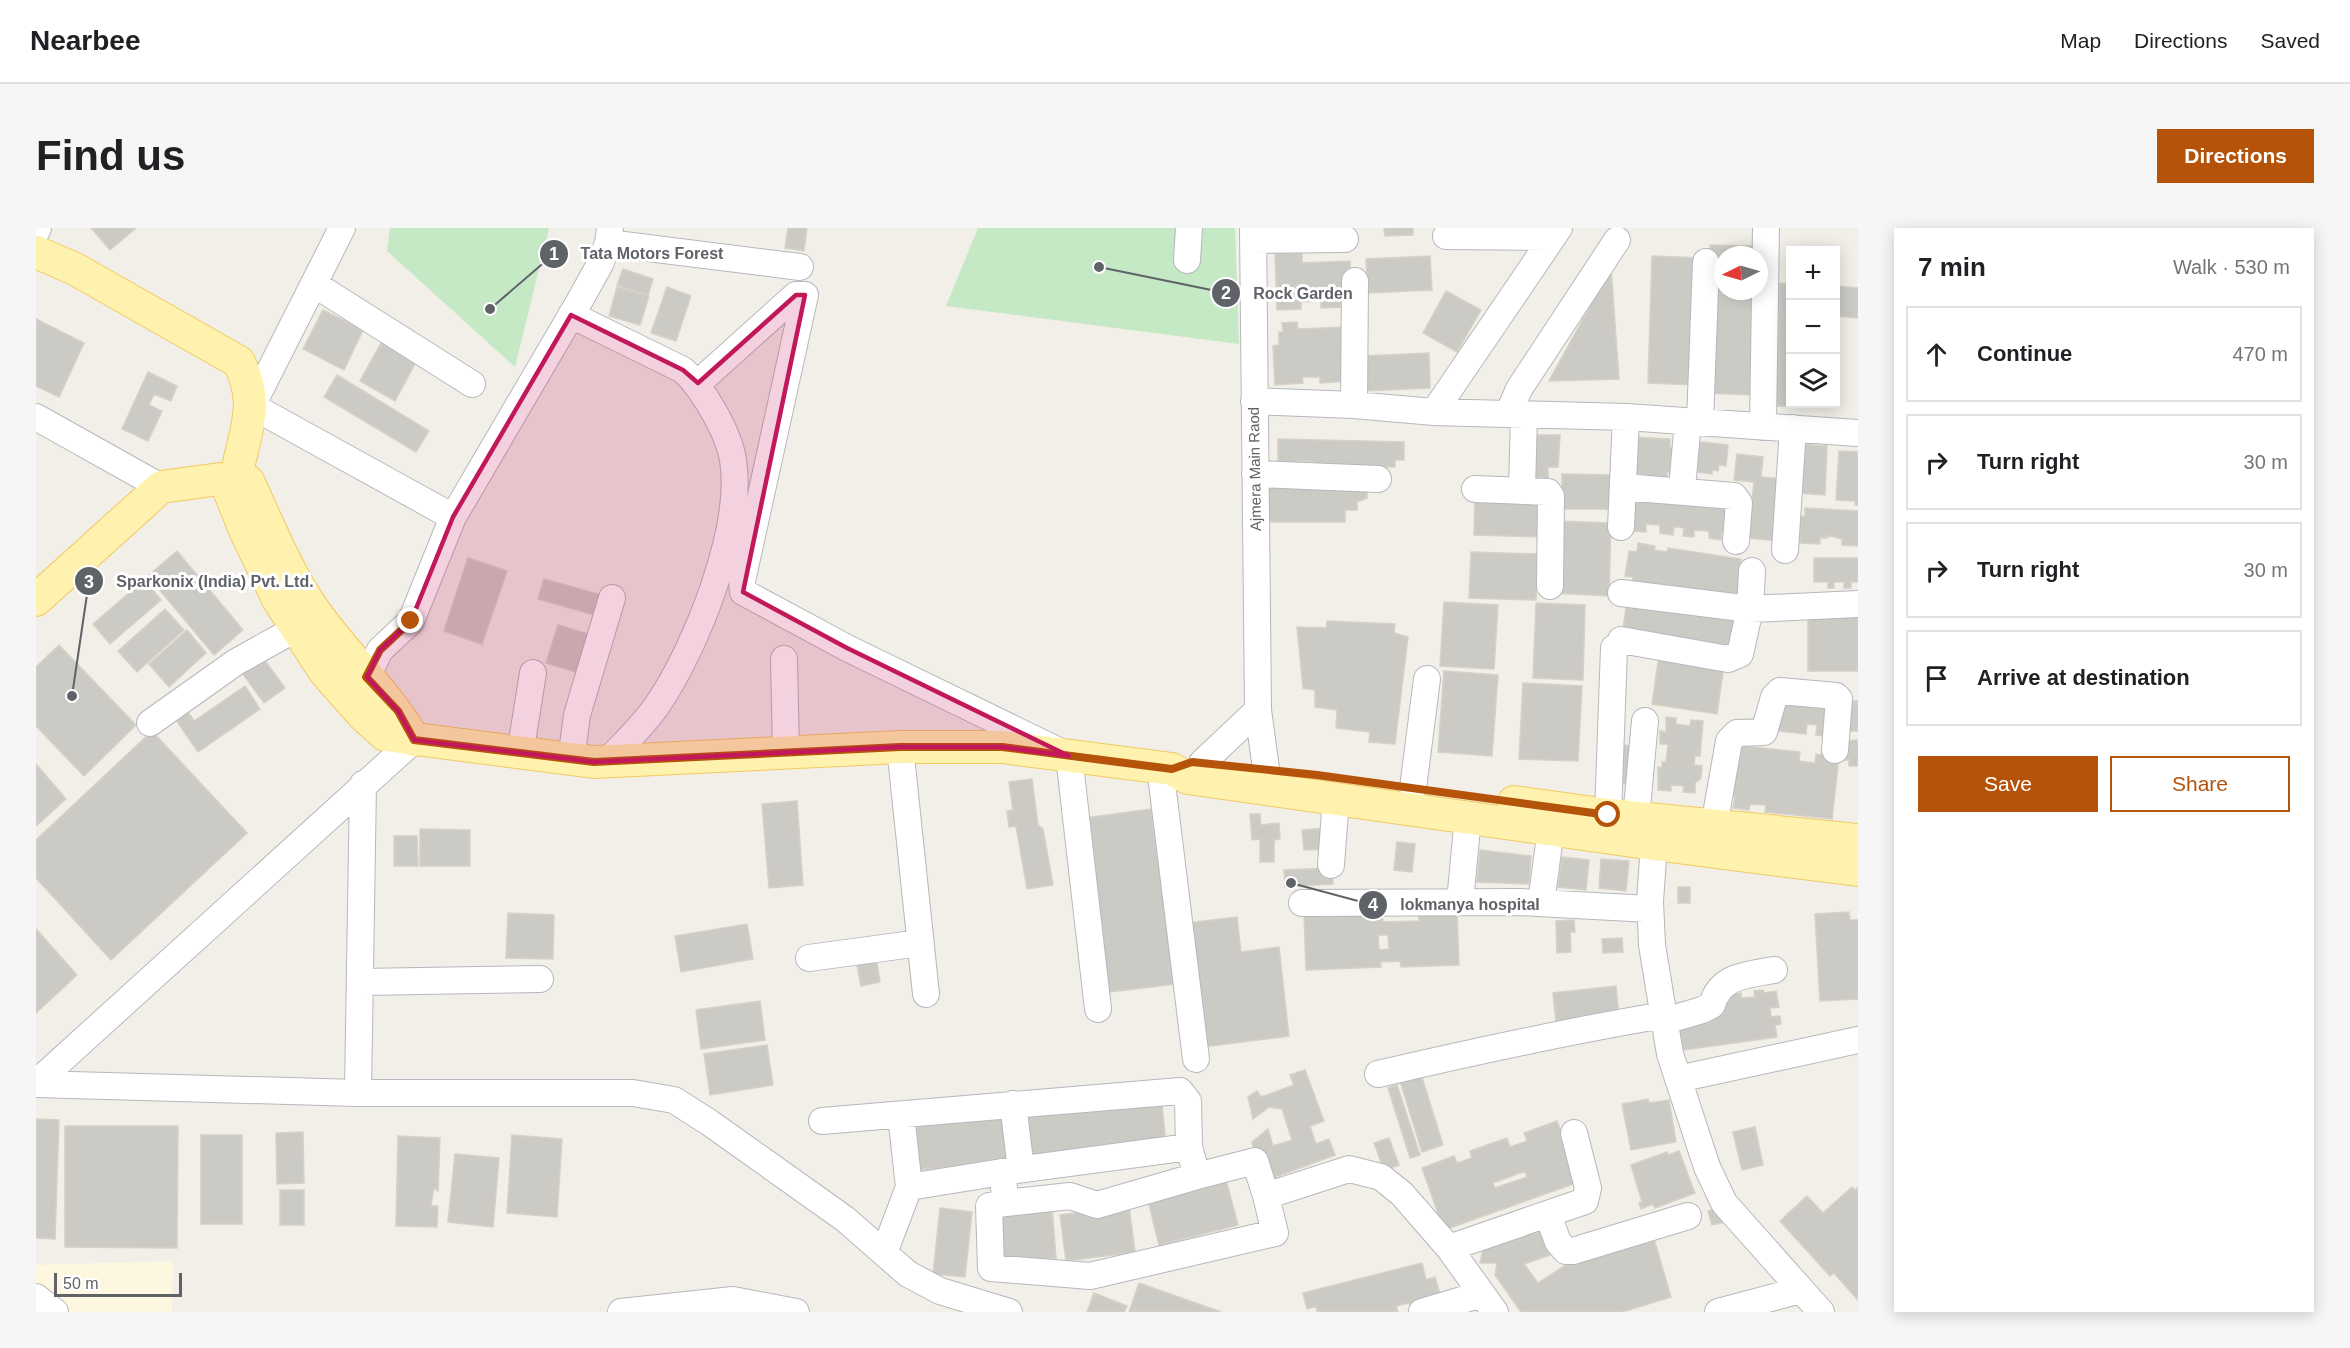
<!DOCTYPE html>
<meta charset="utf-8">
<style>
body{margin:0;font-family:Helvetica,sans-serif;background:#f6f6f6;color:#202124}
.controls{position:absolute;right:18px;top:18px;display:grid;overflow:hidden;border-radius:0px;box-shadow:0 3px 15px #0003}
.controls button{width:54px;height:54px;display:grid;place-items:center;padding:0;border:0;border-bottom:2px solid #e0e0e0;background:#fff;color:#202124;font:30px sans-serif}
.compass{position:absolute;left:1678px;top:18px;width:54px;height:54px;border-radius:50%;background:#fff;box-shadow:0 3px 15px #0003;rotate:265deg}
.scale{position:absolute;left:18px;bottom:15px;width:128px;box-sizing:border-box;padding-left:6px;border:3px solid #5f6368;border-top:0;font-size:16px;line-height:21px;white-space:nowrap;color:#5f6368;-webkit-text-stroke:4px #fff;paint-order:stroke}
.stop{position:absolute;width:18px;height:18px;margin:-14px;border:4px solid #b45309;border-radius:50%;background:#fff}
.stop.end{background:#b45309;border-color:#fff;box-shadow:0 2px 6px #0008}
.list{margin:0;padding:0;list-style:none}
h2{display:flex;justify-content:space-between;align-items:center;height:78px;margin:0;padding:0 24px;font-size:26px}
h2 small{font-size:20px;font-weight:400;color:#757577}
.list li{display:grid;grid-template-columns:39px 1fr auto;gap:18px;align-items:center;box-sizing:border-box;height:96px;margin:0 12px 12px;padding:0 12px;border:2px solid #e0e0e0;border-radius:0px}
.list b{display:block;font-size:22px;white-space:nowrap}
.list em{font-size:20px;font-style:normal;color:#757577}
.actions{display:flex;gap:12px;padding:18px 24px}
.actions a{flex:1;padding:14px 0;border:2px solid #b45309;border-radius:0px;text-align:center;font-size:21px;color:#b45309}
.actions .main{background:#b45309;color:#fff}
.icon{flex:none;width:33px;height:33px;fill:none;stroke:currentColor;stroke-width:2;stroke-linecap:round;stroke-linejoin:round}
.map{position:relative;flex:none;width:1822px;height:1084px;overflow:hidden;border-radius:0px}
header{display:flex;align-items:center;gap:36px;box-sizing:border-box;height:84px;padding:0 30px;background:#fff;border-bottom:2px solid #e0e0e0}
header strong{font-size:28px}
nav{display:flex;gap:33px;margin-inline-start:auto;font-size:21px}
.intro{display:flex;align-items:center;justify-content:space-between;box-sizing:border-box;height:144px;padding:0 36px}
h1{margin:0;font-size:42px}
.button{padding:15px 27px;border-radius:0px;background:#b45309;color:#fff;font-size:21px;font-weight:700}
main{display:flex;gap:36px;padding:0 36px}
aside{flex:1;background:#fff;border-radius:0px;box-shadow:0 3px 15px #0003}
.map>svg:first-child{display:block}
.commercial{fill:#fef7e0}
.green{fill:#c5e8c5}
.building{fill:#cccac5;stroke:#d6d1c6;stroke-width:1.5;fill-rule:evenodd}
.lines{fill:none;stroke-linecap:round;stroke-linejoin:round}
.minor-casing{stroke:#b5b8bc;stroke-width:28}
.major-casing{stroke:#f2c960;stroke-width:34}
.minor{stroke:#fff;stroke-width:26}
.major{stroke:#fff2af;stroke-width:32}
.route{stroke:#b45309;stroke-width:8}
.marked{fill:#c2185b;fill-opacity:0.2;stroke:#c2185b;stroke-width:4.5;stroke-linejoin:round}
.labels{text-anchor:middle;stroke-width:6;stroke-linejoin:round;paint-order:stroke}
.street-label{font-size:15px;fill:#5f6368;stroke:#fff}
.leader{fill:none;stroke:#5f6368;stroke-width:2}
.callout-dot{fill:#5f6368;stroke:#fff;stroke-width:2}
.mark-label{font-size:18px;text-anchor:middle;font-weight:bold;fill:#fff}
.callout-label{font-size:16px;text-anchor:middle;font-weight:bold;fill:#5f6368;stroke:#fff;stroke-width:6;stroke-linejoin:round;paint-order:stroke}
</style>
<header>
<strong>Nearbee</strong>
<nav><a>Map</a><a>Directions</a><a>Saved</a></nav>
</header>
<div class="intro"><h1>Find us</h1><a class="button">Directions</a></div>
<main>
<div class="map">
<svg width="1822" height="1084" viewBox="0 0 1822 1084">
<rect width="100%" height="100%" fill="#f1efe8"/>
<path class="commercial" d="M137 1033 136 1084H0V1037Z"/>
<path class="green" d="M354 0H513L479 139 351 23Z
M942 0H1199L1203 116 910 78Z"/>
<path class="building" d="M55 0H100L74 22Z
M752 0H771L768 23 749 20Z
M1348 0H1377V7L1349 8Z
M1674 17 1719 18V27H1687V63H1718L1716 167 1670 165Z
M1266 25V35L1314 33 1315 67 1309 79 1285 80V73L1265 74V81L1241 82 1239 26Z
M1394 28 1396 62 1332 65 1330 31Z
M1616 28 1665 30 1661 157 1612 155Z
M1575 40 1583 151 1513 153Z
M587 41 617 51 612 67 581 57Z
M1739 55 1754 56V176H1774V179L1738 178Z
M1800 58 1822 60V90L1800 88Z
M581 59 613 68 604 97 573 88Z
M631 59 655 68 640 113 615 105Z
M1410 63 1445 82 1421 124 1387 105Z
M287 82 327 102 308 142 267 121Z
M0 91 48 115 23 169 0 158Z
M1261 94 1262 101 1312 99 1314 153 1284 155V149H1266L1267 155 1239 157 1237 118 1243 117V104H1247L1246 95Z
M345 115 380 134 359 173 324 153Z
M1393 125 1394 160 1328 163 1327 128Z
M112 144 141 158 135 173 118 166 113 177 126 183 112 213 86 201Z
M301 147 393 203 380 224 288 169Z
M1499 207H1524L1522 239H1512V250H1498Z
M1596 209 1634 211V220H1640L1639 245 1631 244V251L1594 249Z
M1242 211 1368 214V232H1359V239L1276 238V233H1261V237H1242Z
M1655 213 1692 217 1690 238 1683 237 1682 243 1676 242V246L1652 243Z
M1762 216 1791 218 1789 267 1759 265Z
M1803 223 1822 224V277H1819V273L1800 272Z
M1701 226 1727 229 1725 249 1748 251 1743 313 1712 310 1718 254 1698 252Z
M1526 246 1578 247 1577 281H1526Z
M1232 256 1331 257V270L1321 274V282H1309V294H1232Z
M1594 269 1694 280 1692 304 1686 303 1685 312 1673 310V303L1658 302V309L1647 308 1648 300 1643 299H1638L1637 307 1624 305V297L1610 296V304L1597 303 1598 294 1591 293Z
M1439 270 1507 271 1506 309 1438 307Z
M1769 280 1822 283V318L1806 317V311L1791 307V310H1784V316L1764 315 1765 288H1769Z
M1520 293 1575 295 1573 368 1518 365Z
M1602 315 1619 318 1618 322 1631 324 1632 320 1705 331 1703 340 1709 341 1705 366 1701 365 1700 374 1624 357 1611 355 1610 360 1596 358 1597 349 1589 348 1593 323 1601 324Z
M141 323 207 402 178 427 112 348Z
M1435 324 1501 326 1500 372 1433 370Z
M432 330 471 343 446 416 408 403Z
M1778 330H1822V354H1815V360H1808V354H1798V360H1792V354H1778Z
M508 351 565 367 559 387 502 371Z
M108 352 125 372 74 416 57 396Z
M1408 374 1462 377 1458 441 1404 438Z
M1500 375 1549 377 1547 452 1497 450Z
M1598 375 1705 393 1694 427 1587 403 1590 379 1597 380Z
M129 381 148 402 101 444 82 423Z
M1772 385H1822V443H1772Z
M1291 393 1359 396 1358 405 1372 409 1359 516 1333 514 1334 504 1300 500 1301 482 1279 479V462L1267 460 1261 399 1290 400Z
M522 397 559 408 547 446 510 435Z
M151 402 170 425 133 459 113 436Z
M23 417 100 497 48 548 0 498V439Z
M225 427 249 460 228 475 204 442Z
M1623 427 1688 437 1681 486 1616 476Z
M1408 443 1462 447 1456 528 1402 524Z
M1487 455 1546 458 1542 533 1483 531Z
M209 458 224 481 162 524 140 492 152 484 158 493Z
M1747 467 1799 478 1795 509 1780 507 1781 497 1771 496 1770 506 1742 503Z
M1813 473H1822V503H1812Z
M1630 489 1640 490V496L1654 498 1655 492 1667 493 1664 528H1659L1658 537 1666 538 1665 550 1659 555V565L1647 564 1648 558 1635 557V563L1622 562V539L1626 540V534H1630L1632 516H1624V503L1630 504Z
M116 503 211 605 75 732 0 650V612Z
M1822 512V538H1813V532H1805L1804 513Z
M1581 516 1603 519 1592 556 1577 555Z
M1706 518 1764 524 1763 533 1779 535 1780 526 1803 529 1796 591 1729 584 1730 577 1714 576 1713 582 1697 580 1699 569H1690L1695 524 1705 525Z
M0 536 30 571 0 598Z
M996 551 1002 597 1007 601 1017 657 991 661 980 598 973 599 971 583 977 582 973 554Z
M761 573 767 657 733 660 726 576Z
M1115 581 1139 756 1066 765 1042 591Z
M1214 586H1224L1225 597 1243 595 1244 611 1238 612V634H1224V611L1216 612Z
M1291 600 1293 621 1268 622 1266 602Z
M384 601 434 602V638H384Z
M358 608H381L382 638H358Z
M1361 614 1379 616 1376 644 1358 642Z
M1444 622 1495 628 1493 656 1441 654Z
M1526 629 1553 632 1550 662 1522 659Z
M1565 631 1593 633 1590 663 1563 660Z
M1296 640 1297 656 1249 659 1248 642Z
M1642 659H1654V675H1642Z
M1421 681 1423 737 1365 739 1364 733 1344 734 1345 739 1270 742 1268 686 1346 683 1347 694 1383 693 1382 682ZM1342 707H1352L1353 721 1343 722Z
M1813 684 1814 692H1822V771L1784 773 1779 686Z
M472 685 518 687 517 731 470 730Z
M1201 689 1205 724 1243 719 1253 808 1167 819 1152 695Z
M1538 692 1539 704H1534L1535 724 1521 725 1520 693Z
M711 696 717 731 645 744 639 708Z
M0 701 41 747 0 785Z
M1586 710 1587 724 1567 725 1566 711Z
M840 729 844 754 825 758 820 732Z
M1580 758 1583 788 1520 794 1517 765Z
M1727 762 1728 765 1740 763 1743 779 1734 780 1735 789 1744 788 1745 796 1739 797 1741 809 1641 823 1638 799 1675 794 1674 787 1688 785 1685 768 1705 765V770L1719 769 1718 763Z
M724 773 729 812 665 821 660 782Z
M731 817 737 857 674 867 668 826Z
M1269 842 1288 893 1274 898 1280 916 1293 911 1299 927 1229 953 1216 914 1232 901 1237 918 1256 912 1246 881 1233 879 1217 891 1212 869 1221 863 1225 869 1258 857 1254 847Z
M1385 846 1407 917 1386 924 1364 853Z
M1361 857 1384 927 1374 930 1352 860Z
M1125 867 1130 916 986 931 981 882Z
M1612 871 1613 875 1633 872 1640 914 1595 922 1586 876Z
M972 883 976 932 875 943 870 895Z
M0 891 23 892 19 1011 0 1010Z
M1521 893 1543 954 1408 1002 1386 940 1418 928 1421 935 1436 930 1434 923 1471 910 1474 919 1491 913 1488 905ZM1489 943 1491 949 1459 960 1457 955Z
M29 898H142L141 1020 29 1019Z
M1719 899 1727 937 1706 942 1697 904Z
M267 904 268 955 241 956 240 905Z
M165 907H206V996H165Z
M476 907 526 911 521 989 471 985Z
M362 908 404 910 402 963 398 960 396 971 395 978H402L401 999 360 998Z
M1353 910 1363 937 1348 942 1338 915Z
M1643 923 1659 965 1619 980 1617 976 1605 981 1603 975 1606 974 1595 937 1631 924 1632 927Z
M419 926 463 930 457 999 412 994Z
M1189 948 1202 997 1123 1017 1111 968Z
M1816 959 1819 962 1822 959V1072L1798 1045 1794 1048 1744 993 1771 968 1787 985Z
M244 962H268V997H244Z
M1093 978 1099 1024 1030 1033 1024 987Z
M1016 979 1020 1030 959 1032 957 983Z
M904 980 936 984 929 1049 897 1046Z
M1683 980 1686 995 1676 997 1672 983Z
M1511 1003 1514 1027 1488 1036 1502 1055 1536 1033 1618 1011 1635 1069 1586 1084H1485L1459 1047 1461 1035H1444L1448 1017Z
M1386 1035 1390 1052 1399 1049 1406 1073 1375 1081 1373 1075 1360 1078 1362 1084H1281L1280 1078 1271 1081 1267 1065Z
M1103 1055 1185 1084H1093Z
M1058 1065 1091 1078 1088 1084H1051Z"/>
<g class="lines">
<defs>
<path id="minor" d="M306 0 216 178 417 289
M1217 0 1222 482 1230 541 1228 560
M0 4 2 0
M1410 8 1516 9
M1217 12 1309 11
M572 15 764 39
M1151 32 1153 0
M278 56 436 156
M535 87 647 142C666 159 693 205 697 232 708 300 660 420 622 476 608 497 587 516 571 534
M661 156 760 67H769L706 353 707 364 811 420 1033 528 1062 781
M1218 173 1318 177 1398 184 1590 189 1822 205
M1318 177 1319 53
M1398 184 1523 0
M1472 186 1483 161 1581 12
M0 189 125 259
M1664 194 1670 34
M1727 199 1730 0
M1219 246 1342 251
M1647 249 1652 193
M1587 259 1698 268 1703 275 1700 313
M1439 261 1512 264 1515 268 1514 358
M1486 263 1488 187
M1585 299 1590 189
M1749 322 1757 200
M1585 365 1714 381 1822 376
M1585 412 1692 431 1704 426 1714 381 1716 343
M748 431 750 525
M331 449 344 422 375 393 417 289 543 74 564 36 572 15 574 0
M114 495 200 434 261 400
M864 519 890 766
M484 526 497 445
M535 532 541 487 576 370
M1124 539 1160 831
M1164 552 1166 535 1222 482
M1377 560 1391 451
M1572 587 1578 420
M1600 590 1609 493
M1678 598 1693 513 1701 505 1728 504 1738 469 1744 463 1800 468 1803 471 1799 522
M1618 616 1614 673 1616 717 1634 826 1671 939 1688 975 1785 1084
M1295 637 1300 571
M1424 674 1432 589
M1266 675 1484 674 1614 681
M1505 675 1515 601
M773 730 884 715
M324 754 504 751
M1629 793 1666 782 1676 777C1684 747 1711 747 1738 742
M1342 846C1437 824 1532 803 1628 787
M1642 851 1822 812
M0 855 378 512
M0 856 322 865H597L638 872 674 895 809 991 872 1046 904 1063 973 1084
M322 865 327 556
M977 876 985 941
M865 887 873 959
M786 893 1144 863 1152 873 1153 919 1161 948 1219 933 1230 968 1313 941 1345 949 1366 966 1413 1020 1459 1084
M966 944 1153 919
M970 975 953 978 955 1040 1054 1048 1239 1005 1230 968
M1512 987 1522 1014 1530 1023H1537L1652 988
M1413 1020 1549 973 1552 960 1538 905
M848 1025 873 959 966 944 970 975 1034 968 1061 977 1161 948
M0 1069 19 1084
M585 1084 697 1072 760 1084
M1386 1084 1446 1066
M1682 1084 1765 1062"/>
<path id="major" d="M0 24 39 41 203 134C222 172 212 196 203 235
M212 253C232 296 250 342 277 381 308 426 351 464 378 512
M193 262 209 302 242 371 289 444 327 487 349 507 558 534 864 519H966L1136 541 1152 550 1618 616 1822 642
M0 372 125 259 184 251
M1478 574 1572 587 1822 612"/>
</defs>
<use href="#minor" class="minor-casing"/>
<use href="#major" class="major-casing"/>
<use href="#minor" class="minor"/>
<use href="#major" class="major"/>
</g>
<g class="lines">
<path class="route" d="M375 393 344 422 330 449 362 483 378 512 558 534 864 519H966L1136 541 1156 534 1281 547 1572 587"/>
</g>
<path class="marked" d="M760 67H769L707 364 811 420 1033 528 966 519H864L558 534 378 512 362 483 331 449 344 422 375 393 417 289 535 87 647 142 662 155Z"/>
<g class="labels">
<g class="street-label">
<text transform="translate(1219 241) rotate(-91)" y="5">Ajmera Main Raod</text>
</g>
</g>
<path class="leader" d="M454 81L518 26M1063 39L1190 65M36 468L53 353M1255 655L1337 677"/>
<g class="callout-dot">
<circle cx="454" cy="81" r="6"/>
<circle cx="1063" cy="39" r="6"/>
<circle cx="36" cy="468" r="6"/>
<circle cx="1255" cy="655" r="6"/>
<circle cx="518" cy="26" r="15"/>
<circle cx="1190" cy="65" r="15"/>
<circle cx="53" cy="353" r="15"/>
<circle cx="1337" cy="677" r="15"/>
</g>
<g class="mark-label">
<text x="518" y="32">1</text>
<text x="1190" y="71">2</text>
<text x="53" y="360">3</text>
<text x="1337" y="683">4</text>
</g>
<g class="callout-label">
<text x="616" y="31">Tata Motors Forest</text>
<text x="1267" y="71">Rock Garden</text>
<text x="179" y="359">Sparkonix (India) Pvt. Ltd.</text>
<text x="1434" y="682">lokmanya hospital</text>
</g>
</svg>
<div class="controls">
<button>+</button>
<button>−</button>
<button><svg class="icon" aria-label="layers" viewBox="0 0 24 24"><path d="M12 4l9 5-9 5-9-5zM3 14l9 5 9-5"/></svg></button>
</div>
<svg class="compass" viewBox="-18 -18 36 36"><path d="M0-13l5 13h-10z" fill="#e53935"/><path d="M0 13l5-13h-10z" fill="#757577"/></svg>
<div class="scale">50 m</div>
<div class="stop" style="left:1572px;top:587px"></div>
<div class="stop end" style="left:375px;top:393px"></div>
</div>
<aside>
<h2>7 min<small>Walk · 530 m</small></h2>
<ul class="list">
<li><svg class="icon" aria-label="ahead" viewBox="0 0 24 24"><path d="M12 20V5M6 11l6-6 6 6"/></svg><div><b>Continue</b></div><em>470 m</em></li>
<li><svg class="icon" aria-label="right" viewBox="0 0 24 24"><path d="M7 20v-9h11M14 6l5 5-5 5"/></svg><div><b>Turn right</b></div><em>30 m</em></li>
<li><svg class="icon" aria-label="right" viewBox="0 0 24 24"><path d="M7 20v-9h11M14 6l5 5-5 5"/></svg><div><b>Turn right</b></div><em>30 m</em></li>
<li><svg class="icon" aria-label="arrive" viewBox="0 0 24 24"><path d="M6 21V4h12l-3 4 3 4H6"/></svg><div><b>Arrive at destination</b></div></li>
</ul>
<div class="actions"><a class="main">Save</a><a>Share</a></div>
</aside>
</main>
